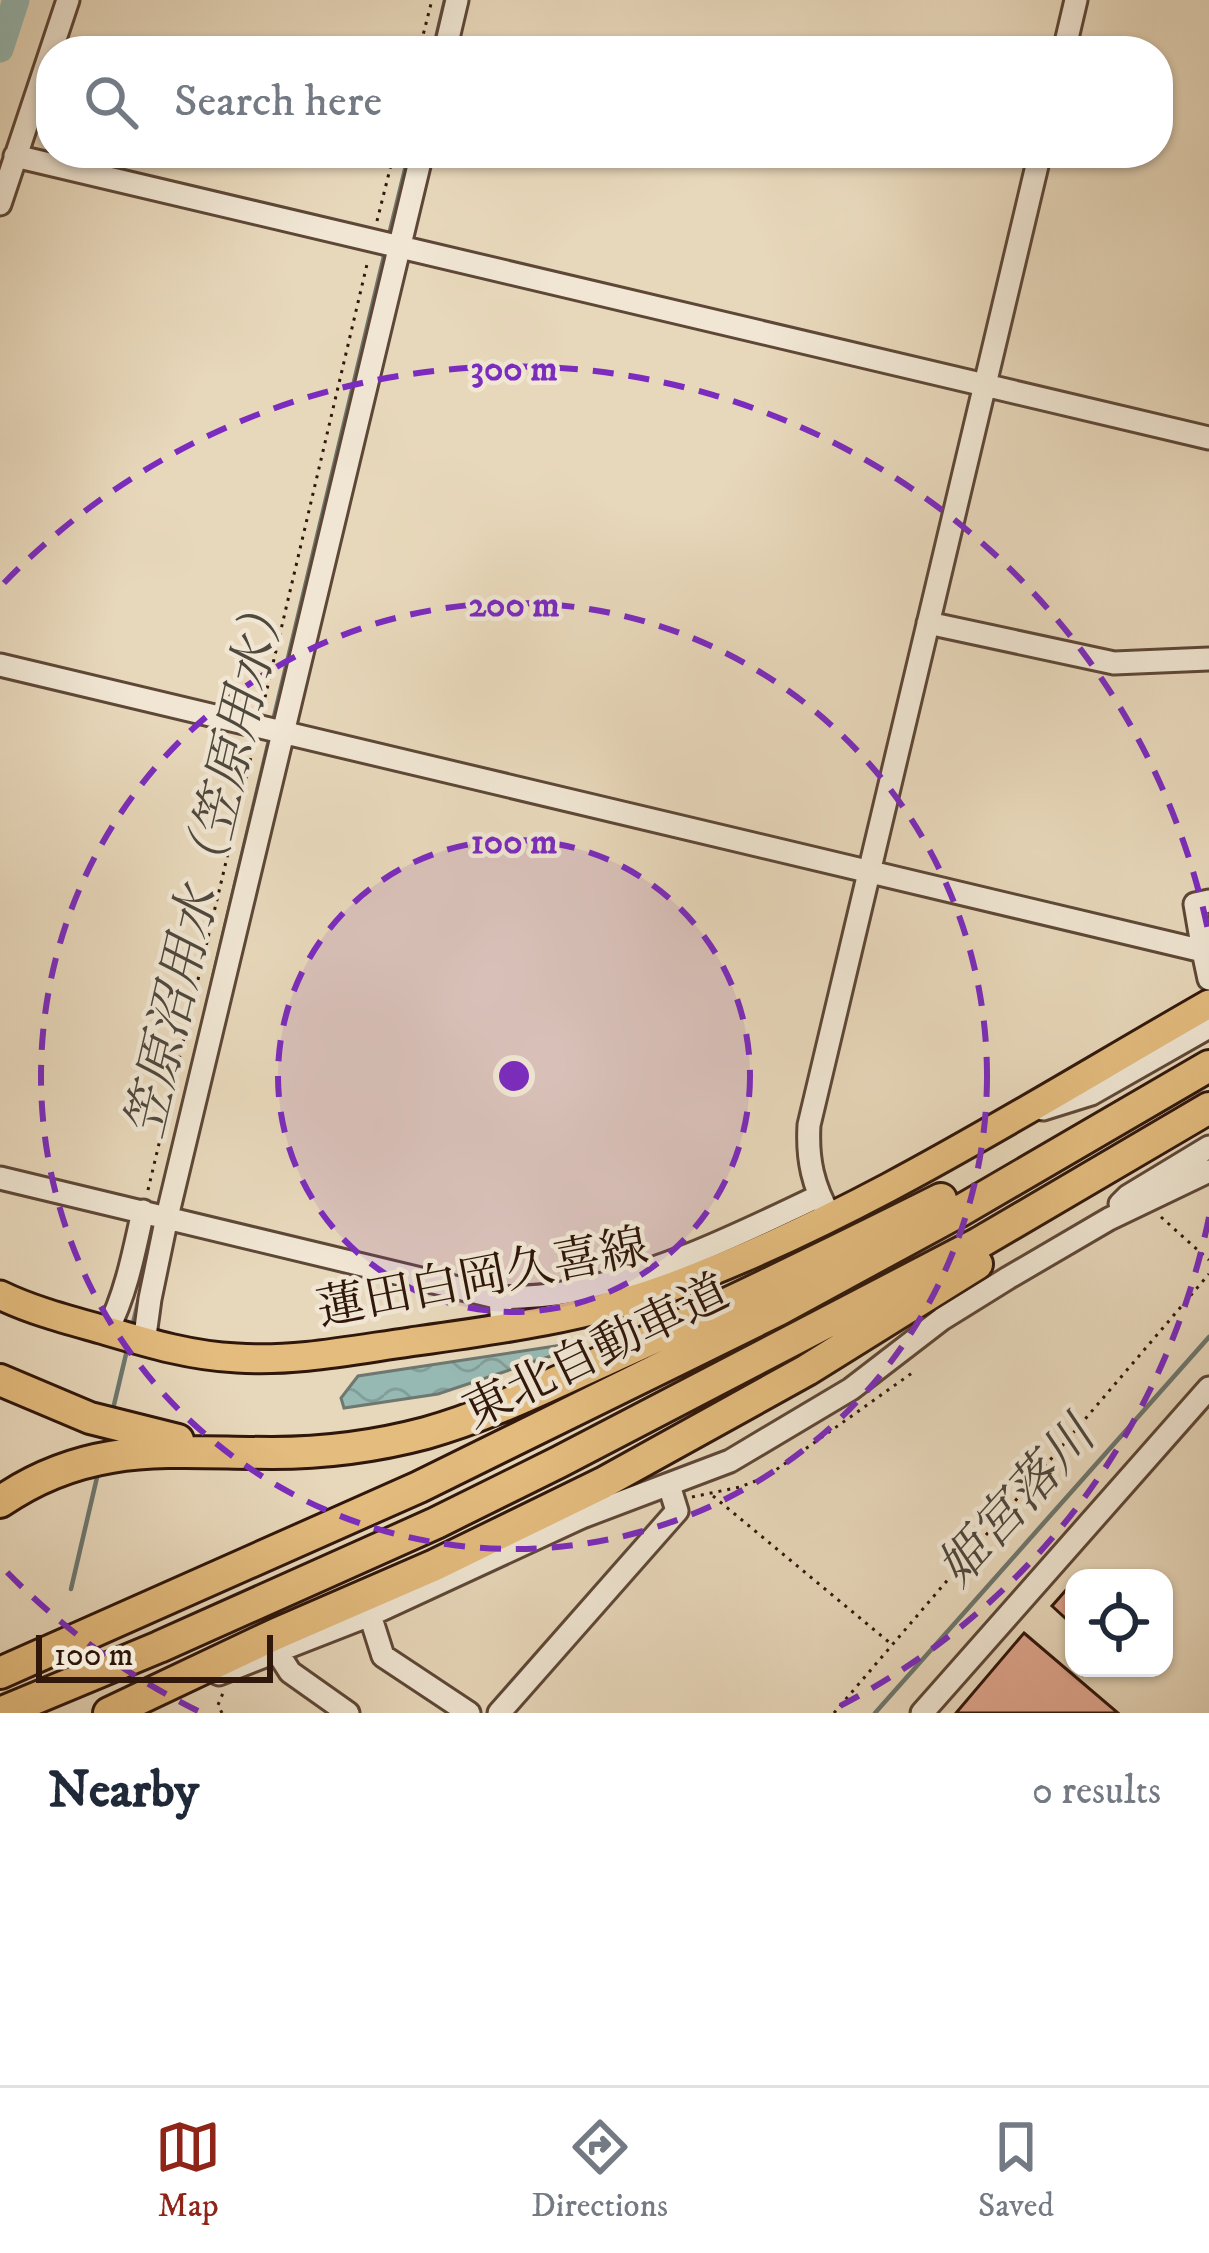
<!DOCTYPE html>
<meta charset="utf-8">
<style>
body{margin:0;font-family:"IM FELL DW Pica","Noto Serif JP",serif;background:#f2f2f3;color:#1f2937}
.controls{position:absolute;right:36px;bottom:36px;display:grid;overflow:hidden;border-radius:24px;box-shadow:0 3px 9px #0004}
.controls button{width:108px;height:108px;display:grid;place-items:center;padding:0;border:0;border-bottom:3px solid #e0e1e3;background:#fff;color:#1f2937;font:60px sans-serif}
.scale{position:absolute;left:36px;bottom:30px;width:237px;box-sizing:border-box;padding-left:12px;border:6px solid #30170b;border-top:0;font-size:33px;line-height:42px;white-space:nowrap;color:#30170b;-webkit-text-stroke:9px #f0e6d3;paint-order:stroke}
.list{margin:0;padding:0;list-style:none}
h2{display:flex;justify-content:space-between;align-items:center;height:156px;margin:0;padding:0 48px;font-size:51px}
h2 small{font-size:39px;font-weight:400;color:#747a83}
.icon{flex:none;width:66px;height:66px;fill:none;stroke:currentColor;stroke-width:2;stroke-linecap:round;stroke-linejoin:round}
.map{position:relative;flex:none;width:1209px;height:1713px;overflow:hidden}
.search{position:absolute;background:#fff;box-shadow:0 3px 9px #0004;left:36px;right:36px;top:36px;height:132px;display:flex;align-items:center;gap:30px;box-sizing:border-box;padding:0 42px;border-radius:48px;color:#747a83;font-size:45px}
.sheet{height:372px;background:#fff}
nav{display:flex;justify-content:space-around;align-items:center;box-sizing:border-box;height:168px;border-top:3px solid #e0e1e3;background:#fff;font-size:33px;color:#747a83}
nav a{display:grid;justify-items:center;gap:6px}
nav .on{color:#8f2418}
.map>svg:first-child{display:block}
.water{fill:url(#water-waves);stroke:#6e7870;stroke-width:3}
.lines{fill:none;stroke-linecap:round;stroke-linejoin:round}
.stream{stroke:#6e7870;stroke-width:4.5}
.river{stroke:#97b9b3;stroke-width:27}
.building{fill:#e0a68e;stroke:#30170b;stroke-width:3}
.minor-casing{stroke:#5e4737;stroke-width:27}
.major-casing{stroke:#30170b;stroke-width:33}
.highway-casing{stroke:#30170b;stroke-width:36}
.path{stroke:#30170b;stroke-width:3;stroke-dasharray:3 6;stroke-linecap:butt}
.minor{stroke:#f0e6d3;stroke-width:21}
.major{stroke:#e4bc7e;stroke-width:27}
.highway{stroke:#e4bc7e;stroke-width:30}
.ring{fill:none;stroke:#7b2cbf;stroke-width:6;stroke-dasharray:21 15}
.labels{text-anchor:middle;stroke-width:9;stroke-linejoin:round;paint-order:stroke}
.street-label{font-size:48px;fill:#30170b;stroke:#f0e6d3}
.water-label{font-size:51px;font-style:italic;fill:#4f483d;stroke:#f0e6d3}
.centre{fill:#7b2cbf;stroke:#f0e6d3;stroke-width:6}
.ring-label{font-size:36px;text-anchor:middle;font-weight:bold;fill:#7b2cbf;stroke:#f0e6d3;stroke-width:9;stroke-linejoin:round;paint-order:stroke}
</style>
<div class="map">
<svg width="1209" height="1713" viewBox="0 0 1209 1713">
<defs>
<pattern id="water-waves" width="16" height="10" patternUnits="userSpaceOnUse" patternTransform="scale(3)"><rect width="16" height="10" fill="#97b9b3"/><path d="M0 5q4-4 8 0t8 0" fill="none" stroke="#829e99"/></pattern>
</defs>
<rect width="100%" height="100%" fill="#e8d8bb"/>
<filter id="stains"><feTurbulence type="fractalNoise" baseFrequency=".00167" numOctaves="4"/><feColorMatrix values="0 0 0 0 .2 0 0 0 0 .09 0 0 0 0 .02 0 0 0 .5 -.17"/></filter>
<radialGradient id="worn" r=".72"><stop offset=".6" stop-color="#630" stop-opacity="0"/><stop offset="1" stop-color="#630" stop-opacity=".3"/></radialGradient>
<path class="water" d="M562 1345 563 1352 438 1394 344 1408 341 1398 358 1376Z"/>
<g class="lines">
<path class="stream" d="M433 51 445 0
M389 235 409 153
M272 725 385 252
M212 982 270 736
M132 1327 145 1274
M113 1409 127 1350
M71 1589 98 1473
M875 1713 1209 1337"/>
<path class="river" d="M0 49 16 0"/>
</g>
<path class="building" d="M1074 1581V1626L1052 1606Z
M1024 1633 1118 1713H956Z"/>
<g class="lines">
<defs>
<path id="minor" d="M445 51 457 0
M1064 51 1076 0
M15 156 1209 438
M0 204 68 0
M928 623 1114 663 1209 659
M0 665 1203 951 1209 979
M1203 951 1195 904 1209 901
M1043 1109 1091 1094 1209 1027
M0 1178 500 1298 502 1327
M1120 1204 1128 1196 1209 1147
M830 1216C813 1186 807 1160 809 1125L1040 153
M500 1298C519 1297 538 1297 556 1294 645 1280 738 1235 819 1196
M107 1331C126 1294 134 1252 143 1211
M144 1343 150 1299 167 1217 422 153
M370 1615 383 1656 469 1713
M278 1653 290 1672 348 1713
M219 1674 370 1615 582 1517 730 1461 851 1389 942 1319 1008 1278 1109 1219 1209 1171
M499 1713 677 1511 669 1485
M922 1713 1209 1388"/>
<path id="major" d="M0 1295C33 1311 69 1320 104 1330 148 1343 191 1356 237 1358 295 1362 353 1350 410 1342 496 1330 586 1318 668 1288 858 1218 1034 1104 1209 1004"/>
<path id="highway" d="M0 1380 90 1418 178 1440
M0 1502C90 1440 170 1453 272 1453 323 1453 377 1446 426 1433 487 1416 545 1387 603 1361 717 1310 829 1255 941 1199
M0 1673 419 1487 778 1310 960 1211 1209 1066
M0 1713 159 1647 436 1523 559 1462 979 1243 1209 1108
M109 1713 276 1634 435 1565 603 1483 807 1370 977 1264"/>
</defs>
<use href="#minor" class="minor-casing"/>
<use href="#major" class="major-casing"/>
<use href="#highway" class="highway-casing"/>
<path class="path" d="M419 51 432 0
M377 221 394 153
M263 706 368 260
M148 1190 254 744
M1161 1217 1209 1260
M713 1496 890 1643
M692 1497 740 1487 766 1477 912 1373
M222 1713 218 1705 223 1693
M834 1713 1209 1274"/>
<use href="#minor" class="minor"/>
<use href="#major" class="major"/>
<use href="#highway" class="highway"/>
</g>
<circle cx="514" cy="1076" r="236" fill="#7b2cbf" fill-opacity=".12"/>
<g class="ring">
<circle cx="514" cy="1076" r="236"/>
<circle cx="514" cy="1076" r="473"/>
<path d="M1209 1217A709 709 0 0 1 830 1711M198 1711A709 709 0 0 1 4 1569M4 583A709 709 0 0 1 1209 935"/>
</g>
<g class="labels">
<g class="street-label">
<text transform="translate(482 1276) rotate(-11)" y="17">蓮田白岡久喜線</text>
<text transform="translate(595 1350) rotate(-26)" y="17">東北自動車道</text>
</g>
<g class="water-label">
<text transform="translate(205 863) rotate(-77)" y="18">笠原沼用水（笠原用水）</text>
<text transform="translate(1015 1501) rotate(-48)" y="18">姫宮落川</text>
</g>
</g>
<circle cx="514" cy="1076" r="18" class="centre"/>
<g class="ring-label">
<text x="514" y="380">300 m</text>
<text x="514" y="616">200 m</text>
<text x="514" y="853">100 m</text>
</g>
<rect width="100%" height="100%" filter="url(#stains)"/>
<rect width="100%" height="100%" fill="url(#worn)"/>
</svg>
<div class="controls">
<button><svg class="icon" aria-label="locate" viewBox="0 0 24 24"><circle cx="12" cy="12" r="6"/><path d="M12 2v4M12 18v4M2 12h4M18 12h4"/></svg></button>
</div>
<div class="scale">100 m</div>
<div class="search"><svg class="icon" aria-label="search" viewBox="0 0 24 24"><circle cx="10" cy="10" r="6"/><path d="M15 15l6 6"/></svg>Search here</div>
</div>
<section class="sheet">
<h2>Nearby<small>0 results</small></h2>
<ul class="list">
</ul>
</section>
<nav>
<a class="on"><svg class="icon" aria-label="map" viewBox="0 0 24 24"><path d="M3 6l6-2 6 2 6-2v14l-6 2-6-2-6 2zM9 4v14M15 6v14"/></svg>Map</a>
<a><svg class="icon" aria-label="directions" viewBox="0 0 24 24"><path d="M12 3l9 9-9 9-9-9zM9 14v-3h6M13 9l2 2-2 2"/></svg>Directions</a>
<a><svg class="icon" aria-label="saved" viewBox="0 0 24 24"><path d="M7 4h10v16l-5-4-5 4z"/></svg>Saved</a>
</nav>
